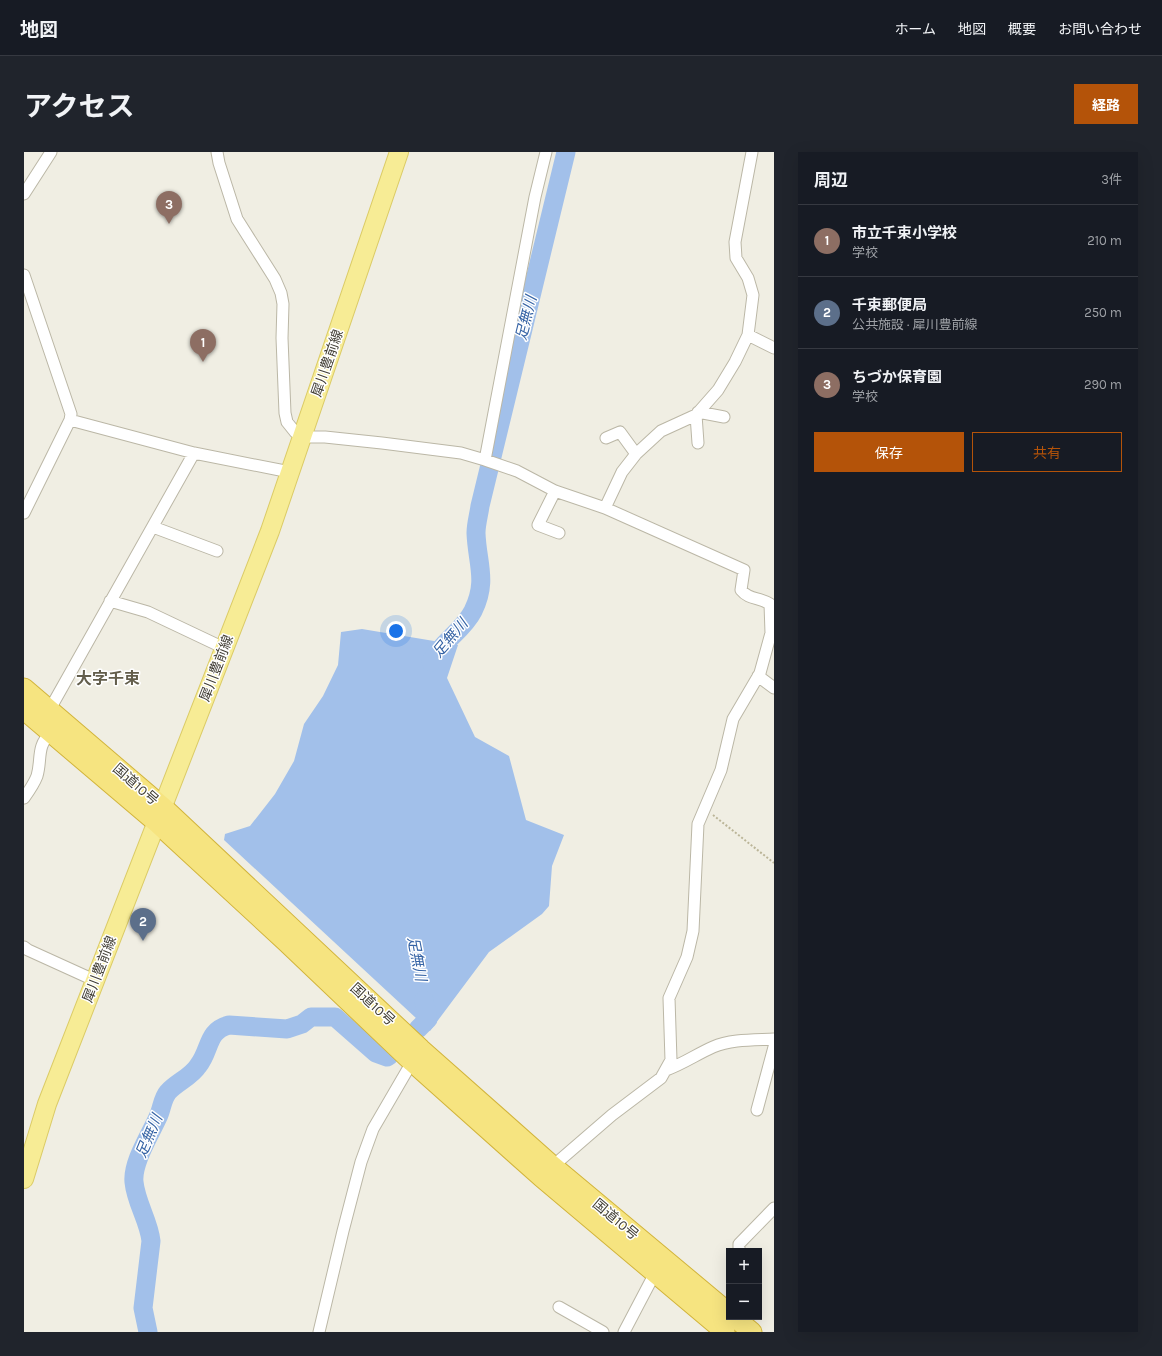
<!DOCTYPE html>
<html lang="ja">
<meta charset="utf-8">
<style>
body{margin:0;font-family:Karla,"Noto Sans JP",sans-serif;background:#20242c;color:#f1f3f6}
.controls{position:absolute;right:12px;bottom:12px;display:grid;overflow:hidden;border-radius:0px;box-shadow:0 4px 16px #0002}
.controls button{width:36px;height:36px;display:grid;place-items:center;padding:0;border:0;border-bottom:1px solid #363941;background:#171b24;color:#f1f3f6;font:20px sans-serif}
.you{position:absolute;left:372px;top:479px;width:14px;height:14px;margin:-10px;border:3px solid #fff;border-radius:50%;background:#1a73e8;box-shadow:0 0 0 6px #1a73e833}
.badge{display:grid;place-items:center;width:26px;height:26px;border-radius:50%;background:#b45309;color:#fff;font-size:13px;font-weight:700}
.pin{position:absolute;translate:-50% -33px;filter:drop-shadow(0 1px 2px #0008)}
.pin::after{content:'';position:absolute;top:21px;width:14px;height:12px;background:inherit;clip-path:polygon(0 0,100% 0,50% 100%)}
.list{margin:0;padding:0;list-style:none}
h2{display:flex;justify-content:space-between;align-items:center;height:52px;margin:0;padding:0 16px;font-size:17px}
h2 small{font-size:13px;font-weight:400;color:#9ea1a6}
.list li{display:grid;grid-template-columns:26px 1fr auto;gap:12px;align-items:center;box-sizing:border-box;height:72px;padding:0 16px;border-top:1px solid #363941}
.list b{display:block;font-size:15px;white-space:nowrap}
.list p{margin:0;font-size:13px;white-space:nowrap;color:#9ea1a6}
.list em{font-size:13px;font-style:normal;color:#9ea1a6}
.actions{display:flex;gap:8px;padding:12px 16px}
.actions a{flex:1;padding:9px 0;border:1px solid #b45309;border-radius:0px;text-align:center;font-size:14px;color:#b45309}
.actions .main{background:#b45309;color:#fff}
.map{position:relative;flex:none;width:750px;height:1180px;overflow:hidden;border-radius:0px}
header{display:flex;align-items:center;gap:24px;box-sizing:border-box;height:56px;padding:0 20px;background:#171b24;border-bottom:1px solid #363941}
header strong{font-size:19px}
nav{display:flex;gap:22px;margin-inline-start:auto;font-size:14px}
.intro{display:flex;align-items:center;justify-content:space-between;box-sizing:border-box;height:96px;padding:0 24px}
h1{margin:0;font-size:28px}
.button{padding:10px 18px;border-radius:0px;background:#b45309;color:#fff;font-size:14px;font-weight:700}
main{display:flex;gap:24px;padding:0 24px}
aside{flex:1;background:#171b24;border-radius:0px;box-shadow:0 4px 16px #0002}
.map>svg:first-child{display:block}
.water{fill:#a2c0ea}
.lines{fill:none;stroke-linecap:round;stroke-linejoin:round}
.river{stroke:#a2c0ea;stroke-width:19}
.minor-casing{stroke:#bbb7a6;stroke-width:13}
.primary-casing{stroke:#dbcb66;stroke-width:20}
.trunk-casing{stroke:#d2b43b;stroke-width:21}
.path{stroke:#bbb598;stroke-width:2;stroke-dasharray:2 2;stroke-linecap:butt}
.minor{stroke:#fff;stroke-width:11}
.primary{stroke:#f7ec95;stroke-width:18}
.trunk{stroke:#f6e480;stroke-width:19}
.labels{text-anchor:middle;stroke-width:3;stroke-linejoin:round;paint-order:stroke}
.street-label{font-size:14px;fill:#413e34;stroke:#fff}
.water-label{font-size:15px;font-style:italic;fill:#3563a5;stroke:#fff}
.quarter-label{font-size:16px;font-weight:bold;fill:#635e4c;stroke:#fff}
</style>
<header>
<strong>地図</strong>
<nav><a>ホーム</a><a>地図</a><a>概要</a><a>お問い合わせ</a></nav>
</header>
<div class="intro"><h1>アクセス</h1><a class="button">経路</a></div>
<main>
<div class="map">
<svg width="750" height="1180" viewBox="0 0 750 1180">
<rect width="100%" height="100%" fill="#f0eee3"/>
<path class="water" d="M338 477 434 493 423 526 451 585 485 604 502 668 540 683 528 714 525 754 518 762 465 800 406 879 200 688 201 682 226 674 251 642 270 609 280 572 299 544 314 513 317 480Z"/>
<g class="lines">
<path class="river" d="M407 510C417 490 439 479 449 459 464 429 453 411 452 381 452 372 455 362 456 354L542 0
M394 877 404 867 400 848
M124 1180 119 1156 127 1089C125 1069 112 1051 110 1030 108 1011 126 983 134 965 138 957 138 947 144 940 153 930 167 925 174 914 187 898 182 879 205 873L263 877 278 872 287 865H311L352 901 363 905 366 903"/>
<defs>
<path id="minor" d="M193 0 195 11 213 67 251 127 257 141 259 152 258 186 261 261 263 270 271 280 278 285H301L358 291 437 301 461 308 493 319 531 339 581 356 720 418 717 438C725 448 735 445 746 452L747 481 736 521 709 567 697 618 674 672 669 779 663 805 645 846 647 908 637 926 588 963 529 1014
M0 42 27 0
M0 123 47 262 46 268 0 361
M724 183 750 196
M674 260 700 265
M672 263 674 291
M46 268 170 301 266 320
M582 286 596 280 612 302
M461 308 511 45 522 0
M531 339 514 373 535 381
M581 356 598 320 612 302 637 279 672 263 694 238 711 210 724 183 729 143 724 126 712 106 711 90 728 0
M129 375 193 399
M86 449 124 460 200 496
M734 524 750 536
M0 646C5 639 10 632 13 624 18 607 12 594 27 581L26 557 170 301
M0 795 4 798 70 828
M642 918C659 912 673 902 689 895 707 887 730 888 750 887
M733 958 750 895
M715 1099V1092L750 1056
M535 1155 579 1180
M295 1180 319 1079 337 1010 349 977 388 910
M600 1180 631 1121"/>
<path id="primary" d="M0 1027 23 952 246 379 375 0"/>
<path id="trunk" d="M0 536 139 655 397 897 529 1014 705 1161
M0 558 133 671 262 790 388 910 517 1025 701 1180
M710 1165 728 1180"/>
</defs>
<use href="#minor" class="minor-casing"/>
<use href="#primary" class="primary-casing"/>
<use href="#trunk" class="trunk-casing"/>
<path class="path" d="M689 663 750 711"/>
<use href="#minor" class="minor"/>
<use href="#primary" class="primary"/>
<use href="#trunk" class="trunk"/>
</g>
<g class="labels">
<g class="street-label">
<text transform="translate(303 211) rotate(-71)" y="5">犀川豊前線</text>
<text transform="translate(192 516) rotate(-69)" y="5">犀川豊前線</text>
<text transform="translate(112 632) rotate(41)" y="5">国道10号</text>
<text transform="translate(75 817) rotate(-69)" y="5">犀川豊前線</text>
<text transform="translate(349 852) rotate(43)" y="5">国道10号</text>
<text transform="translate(592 1067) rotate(40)" y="5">国道10号</text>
</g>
<g class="water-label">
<text transform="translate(502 166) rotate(-76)" y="5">足無川</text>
<text transform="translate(426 486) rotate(-50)" y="5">足無川</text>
<text transform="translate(393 807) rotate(79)" y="5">足無川</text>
<text transform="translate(125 984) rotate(-67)" y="5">足無川</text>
</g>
<g class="quarter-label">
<text x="84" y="532">大字千束</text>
</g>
</g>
</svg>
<div class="controls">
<button>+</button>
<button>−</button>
</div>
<div class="you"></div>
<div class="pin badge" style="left:179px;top:210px;background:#8d6e63">1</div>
<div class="pin badge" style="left:119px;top:789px;background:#5c6f8a">2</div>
<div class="pin badge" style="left:145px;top:72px;background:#8d6e63">3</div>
</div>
<aside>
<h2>周辺<small>3件</small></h2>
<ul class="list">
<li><span class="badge" style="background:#8d6e63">1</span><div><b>市立千束小学校</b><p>学校</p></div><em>210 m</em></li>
<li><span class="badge" style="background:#5c6f8a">2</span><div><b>千束郵便局</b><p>公共施設 · 犀川豊前線</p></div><em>250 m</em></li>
<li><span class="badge" style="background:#8d6e63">3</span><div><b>ちづか保育園</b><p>学校</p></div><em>290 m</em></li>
</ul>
<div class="actions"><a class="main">保存</a><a>共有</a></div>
</aside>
</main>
